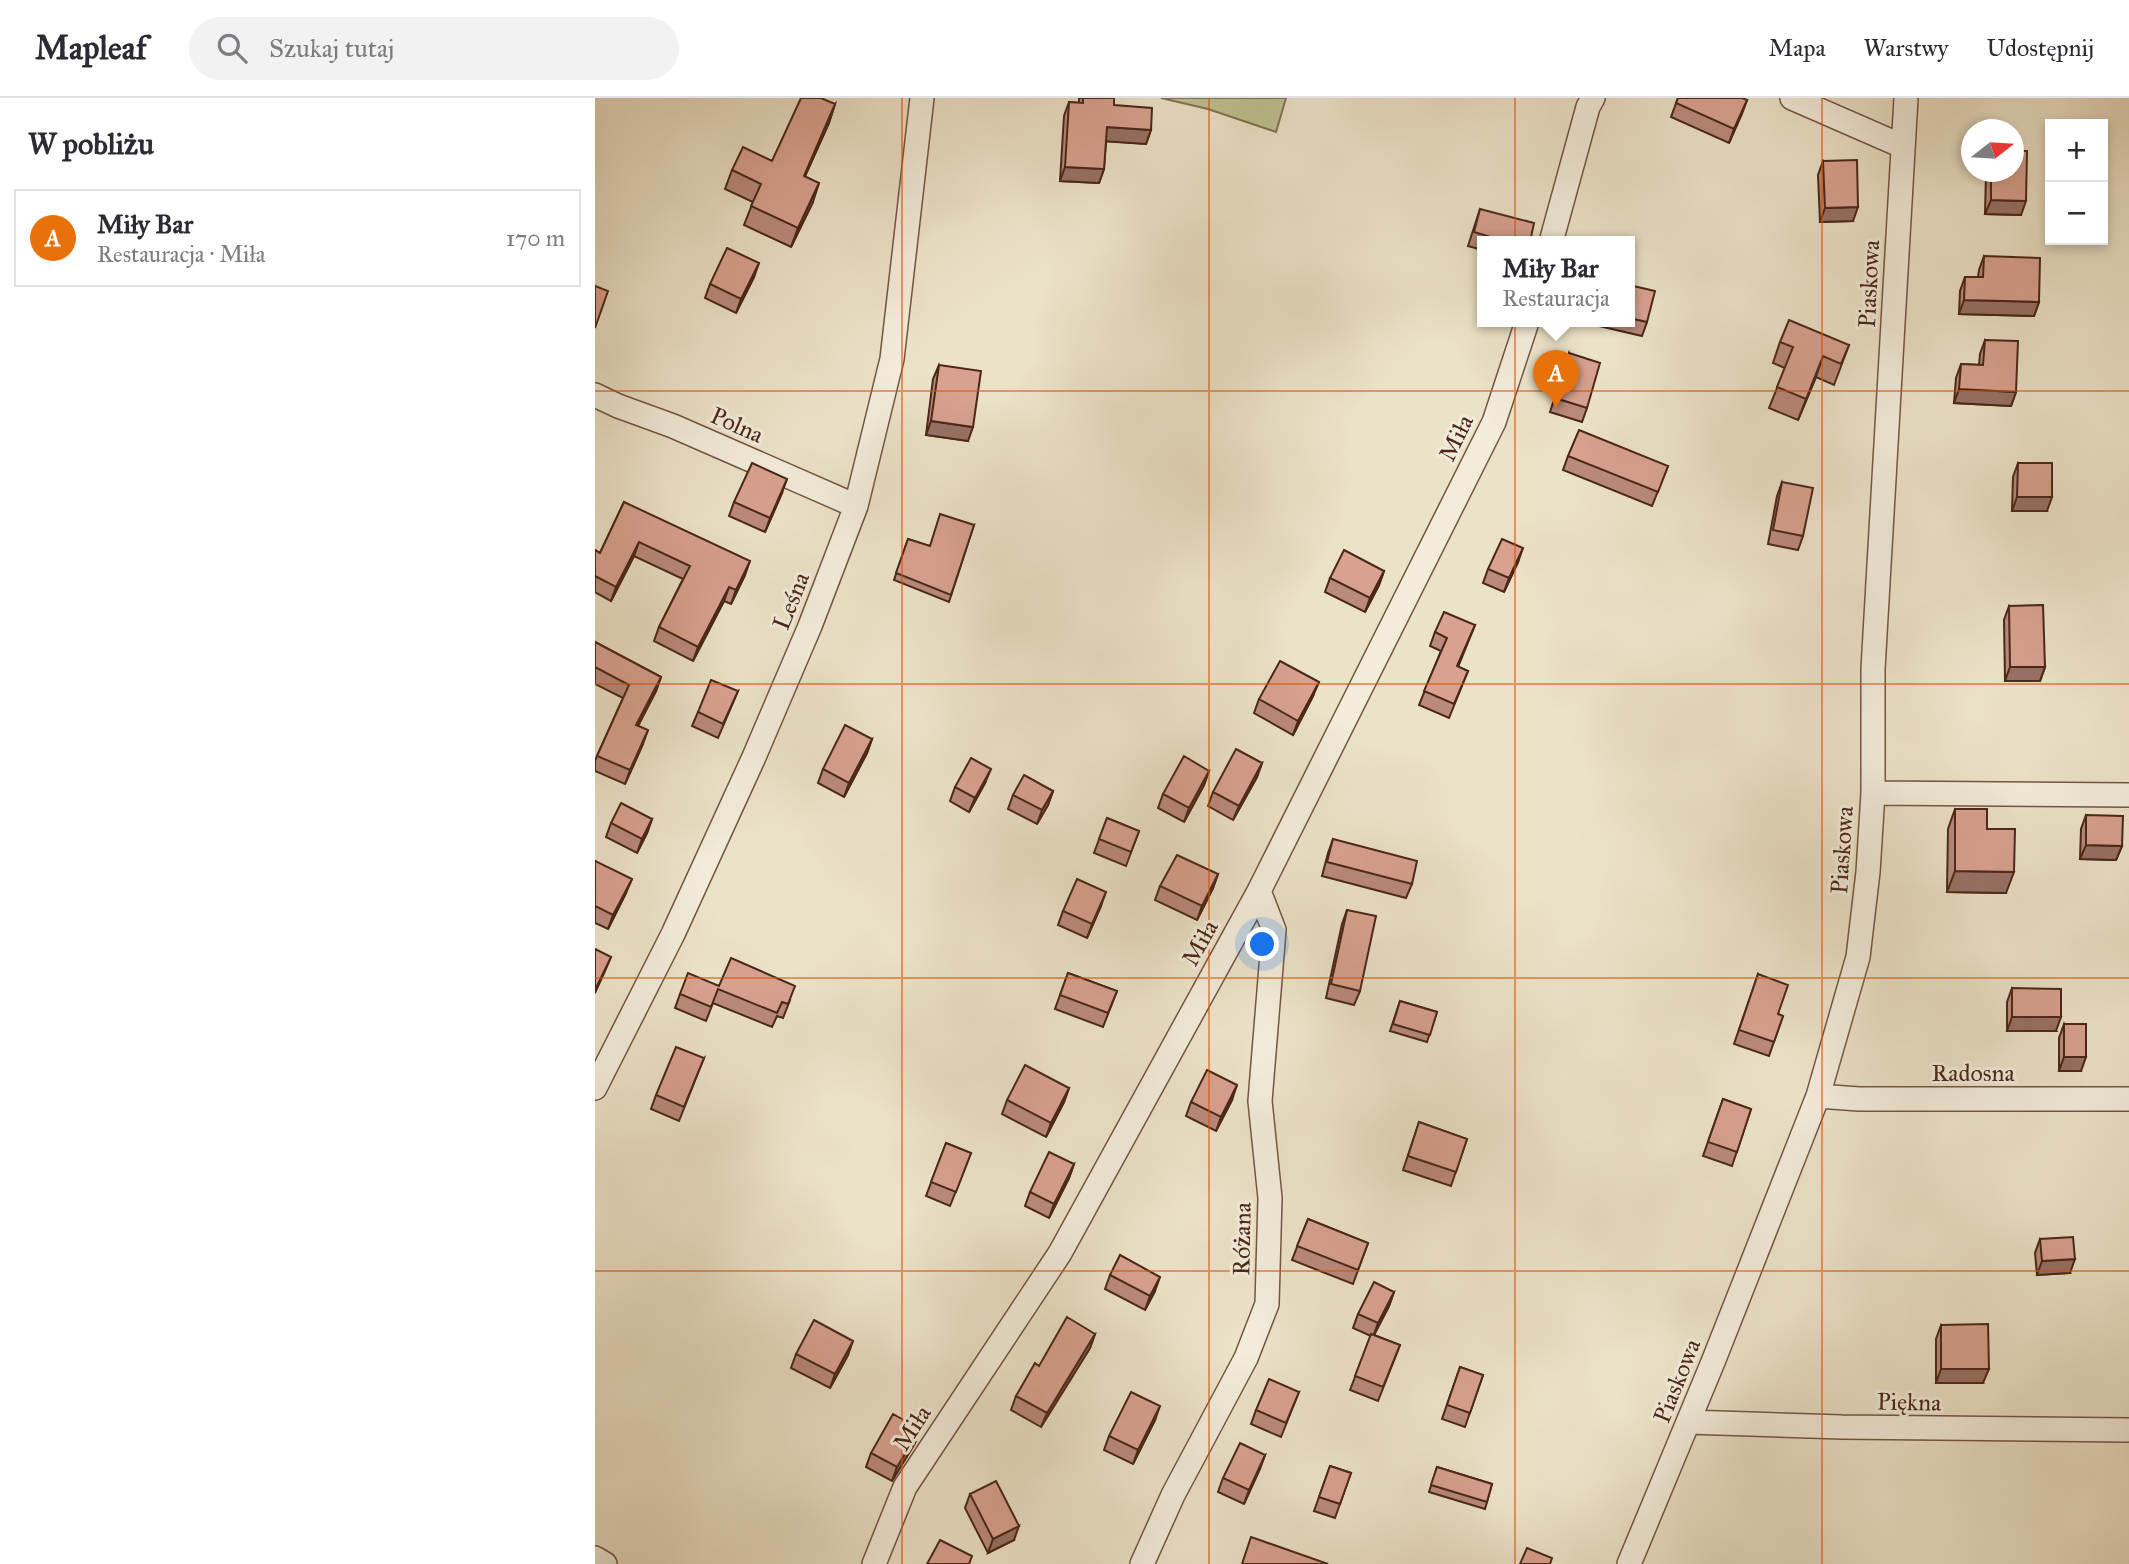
<!DOCTYPE html>
<html lang="pl">
<meta charset="utf-8">
<style>
body{margin:0;font-family:"IM FELL Great Primer",serif;background:#f2f2f3;color:#2b2b33}
.controls{position:absolute;right:21px;top:21px;display:grid;overflow:hidden;border-radius:0px;box-shadow:0 4px 10px #0003}
.controls button{width:63px;height:63px;display:grid;place-items:center;padding:0;border:0;border-bottom:2px solid #e1e1e2;background:#fff;color:#2b2b33;font:35px sans-serif}
.compass{position:absolute;left:1366px;top:21px;width:63px;height:63px;border-radius:50%;background:#fff;box-shadow:0 4px 10px #0003;rotate:73deg}
.you{position:absolute;left:668px;top:847px;width:24px;height:24px;margin:-18px;border:5px solid #fff;border-radius:50%;background:#1a73e8;box-shadow:0 0 0 10px #1a73e833}
.badge{display:grid;place-items:center;width:46px;height:46px;border-radius:50%;background:#8f2418;color:#fff;font-size:23px;font-weight:700}
.pin{position:absolute;translate:-50% -58px;filter:drop-shadow(0 2px 4px #0008)}
.pin::after{content:'';position:absolute;top:37px;width:24px;height:21px;background:inherit;clip-path:polygon(0 0,100% 0,50% 100%)}
.popup{position:absolute;left:882px;top:138px;width:158px;height:91px;box-sizing:border-box;display:grid;place-content:center;border-radius:0px;background:#fff;filter:drop-shadow(0 2px 5px #0005);font-size:23px;white-space:nowrap;color:#7c7c81}
.popup b{font-size:26px;color:#2b2b33}
.popup::after{content:'';position:absolute;left:50%;top:100%;margin-left:-14px;border:14px solid transparent;border-top-color:#fff}
.list{margin:0;padding:0;list-style:none}
h2{display:flex;justify-content:space-between;align-items:center;height:91px;margin:0;padding:0 28px;font-size:30px}
h2 small{font-size:23px;font-weight:400;color:#7c7c81}
.list li{display:grid;grid-template-columns:46px 1fr auto;gap:21px;align-items:center;box-sizing:border-box;height:98px;margin:0 14px 14px;padding:0 14px;border:2px solid #e1e1e2;border-radius:0px}
.list b{display:block;font-size:26px;white-space:nowrap}
.list p{margin:0;font-size:23px;white-space:nowrap;color:#7c7c81}
.list em{font-size:23px;font-style:normal;color:#7c7c81}
.icon{flex:none;width:38px;height:38px;fill:none;stroke:currentColor;stroke-width:2;stroke-linecap:round;stroke-linejoin:round}
.map{position:relative;flex:none;width:1534px;height:1466px;overflow:hidden}
header{display:flex;align-items:center;gap:42px;box-sizing:border-box;height:98px;padding:0 35px;background:#fff;border-bottom:2px solid #e1e1e2}
header strong{font-size:33px}
nav{display:flex;gap:38px;margin-inline-start:auto;font-size:24px}
.search{width:490px;height:63px;background:#f2f2f3;display:flex;align-items:center;gap:18px;box-sizing:border-box;padding:0 24px;border-radius:38px;color:#7c7c81;font-size:26px}
main{display:flex}
aside{flex:1;background:#fff}
.map>svg:first-child{display:block}
.green{fill:#bec192;stroke:#847454;stroke-width:2}
.lines{fill:none;stroke-linecap:round;stroke-linejoin:round}
.minor-casing{stroke:#725643;stroke-width:26}
.minor{stroke:#f3ecdb;stroke-width:23}
.wall{fill:#ba8a7c;stroke:#4a2717;stroke-width:2}
.shaded-wall{fill:#977165;stroke:#4a2717;stroke-width:2}
.building{fill:#d8a190;stroke:#4a2717;stroke-width:2}
.grid{fill:none;stroke:#d8540d;stroke-width:2;stroke-opacity:0.55}
.labels{text-anchor:middle;stroke-width:6;stroke-linejoin:round;paint-order:stroke}
.street-label{font-size:24px;fill:#4a2717;stroke:#f3ecdb}
</style>
<header>
<strong>Mapleaf</strong>
<div class="search"><svg class="icon" aria-label="search" viewBox="0 0 24 24"><circle cx="10" cy="10" r="6"/><path d="M15 15l6 6"/></svg>Szukaj tutaj</div>
<nav><a>Mapa</a><a>Warstwy</a><a>Udostępnij</a></nav>
</header>
<main>
<aside>
<h2>W pobliżu<small></small></h2>
<ul class="list">
<li><span class="badge" style="background:#e8710a">A</span><div><b>Miły Bar</b><p>Restauracja · Miła</p></div><em>170 m</em></li>
</ul>
</aside>
<div class="map">
<svg width="1534" height="1466" viewBox="0 0 1534 1466">
<rect width="100%" height="100%" fill="#ece2c8"/>
<filter id="stains"><feTurbulence type="fractalNoise" baseFrequency=".00286" numOctaves="4"/><feColorMatrix values="0 0 0 0 .2 0 0 0 0 .09 0 0 0 0 .02 0 0 0 .5 -.17"/></filter>
<radialGradient id="worn" r=".72"><stop offset=".6" stop-color="#630" stop-opacity="0"/><stop offset="1" stop-color="#630" stop-opacity=".3"/></radialGradient>
<path class="green" d="M566 0H691L681 34 613 11Z"/>
<g class="lines">
<defs>
<path id="minor" d="M1197 0 1307 48
M956 144 993 9 998 0
M0 297 23 308 78 328 261 408
M1278 695 1534 697
M0 990 78 836 159 659 215 528 261 408 297 261 327 0
M1223 998 1264 1001H1534
M1094 1324 1247 1329 1534 1332
M0 1460 10 1466
M279 1466 310 1389 465 1155 664 793 899 324 932 224
M547 1466 578 1397 651 1260 672 1206 675 1100 665 1003 679 832 664 793
M1034 1466 1118 1264 1223 998 1263 859 1273 774 1278 695V571L1311 0"/>
</defs>
<use href="#minor" class="minor-casing"/>
<use href="#minor" class="minor"/>
</g>
<path class="wall" d="M484 0H519V7L556 32 551 46 511 43 509 71 504 85 465 83 469 18 474 4 484 5Z
M1083 0 1152 2 1134 45 1076 19Z
M240 6 234 25 210 78 218 104 196 149 149 127 158 104 130 91 137 72 177 63Z
M1228 63 1258 123 1225 124 1223 77Z
M1391 74H1418L1426 117 1390 116Z
M885 111 935 144H887V152L873 148Z
M1389 158 1444 204 1439 218 1364 216 1365 193 1370 179H1383L1384 172Z
M159 179 141 215 110 200 115 186Z
M1034 187 1052 224 1047 238 987 224H1034Z
M1390 242 1421 294 1416 308 1359 305 1361 280 1366 266 1384 267 1385 256Z
M1185 244 1254 247 1239 287 1221 279 1203 322 1174 310 1190 270 1178 265Z
M974 255 992 310 987 324 955 314Z
M344 267 373 343 331 337 338 281Z
M973 358 1073 368 1057 408 968 372Z
M1423 365 1452 413H1417L1418 379Z
M1187 384 1208 438 1203 452 1173 446 1182 398Z
M187 395 170 434 134 418 139 404Z
M29 404 150 477 136 506 129 503 98 563 59 543 64 529 88 481 39 458 16 503 0 494V452L5 455Z
M379 427 354 504 299 482 313 441 334 448Z
M923 464 909 494 888 485 893 471Z
M789 473 784 487 770 514 730 494 735 480Z
M1414 508 1450 569 1445 583H1410L1409 522Z
M880 527 863 569 873 573 854 620 824 607 846 553 835 548 840 534Z
M0 544 66 579 61 593 43 628 48 646 30 686 0 673V663L2 658 28 600 0 586Z
M143 593 123 640 97 628 103 614Z
M718 598 698 637 659 615 664 601Z
M277 641 272 655 249 699 223 685 228 671Z
M667 665 662 679 638 722 613 708 618 694Z
M614 673 609 687 589 724 563 710 568 696Z
M390 685 374 714 355 703 360 689Z
M458 693 453 707 442 726 413 711 418 697Z
M1360 711 1392 731 1411 795 1352 794 1353 731Z
M1491 717 1527 748 1521 762 1485 761 1486 731Z
M512 720 544 733 531 768 499 755Z
M57 721 52 735 42 755 11 739 16 725Z
M738 741 817 786 811 800 727 778 733 755Z
M0 763 31 795 13 831 0 825Z
M623 776 618 790 602 822 560 802 565 788Z
M506 808 492 840 463 827 468 813Z
M752 812 765 893 759 907 731 900 747 826Z
M473 875 522 893 508 929 460 911Z
M1163 876 1183 916 1188 918 1174 958 1139 946Z
M124 888 195 902 188 920 182 918 177 929 118 905 111 923 80 910 85 896Z
M1417 890 1461 933H1412V904Z
M805 903 842 914 832 944 795 933Z
M1469 926 1486 973H1464V940Z
M109 960 84 1023 56 1011 61 997Z
M474 990 469 1004 451 1039 407 1016 412 1002Z
M1128 1001 1156 1011 1137 1068 1108 1058Z
M637 1002 621 1033 591 1018 596 1004Z
M824 1024 872 1041 856 1088 808 1072Z
M351 1045 376 1055 355 1108 331 1098Z
M479 1066 474 1080 454 1120 430 1108 435 1094Z
M713 1121 773 1145 758 1186 697 1162Z
M1445 1141 1475 1175 1442 1177 1440 1155Z
M515 1177 560 1193 550 1212 510 1191Z
M799 1194 794 1208 779 1237 805 1247 783 1303 755 1292 776 1238 758 1230 763 1216Z
M1346 1227 1388 1285H1341V1241Z
M500 1236 495 1250 446 1329 416 1312 421 1298 444 1268Z
M201 1256 253 1257 235 1290 196 1270Z
M865 1269 888 1277 870 1329 847 1321Z
M704 1294 686 1339 656 1326 661 1312Z
M560 1322 538 1366 509 1352 514 1338Z
M325 1331 320 1345 297 1383 271 1369 276 1355Z
M670 1357 649 1406 623 1394 628 1380Z
M735 1368 756 1375 740 1420 719 1413Z
M842 1369 897 1386 890 1411 834 1394Z
M375 1396 419 1442 393 1455 370 1410Z"/>
<path class="shaded-wall" d="M1152 2 1147 16 1134 45 1139 31Z
M240 6 234 25 202 96 209 78Z
M512 29 556 32 551 46 507 43Z
M470 69 509 71 504 85 465 83Z
M224 85 218 104 196 149 203 130Z
M1396 102 1431 103 1426 117 1390 116Z
M1263 109 1258 123 1225 124 1230 110Z
M164 165 159 179 141 215 146 201Z
M1369 202 1444 204 1439 218 1364 216Z
M1228 258 1221 279 1203 322 1211 301Z
M1364 291 1421 294 1416 308 1359 305Z
M336 323 378 329 373 343 331 337Z
M192 381 187 395 170 434 175 420Z
M1422 399H1457L1452 413H1417Z
M44 444 39 458 16 503 21 489Z
M928 450 923 464 909 494 914 480Z
M155 463 150 477 136 506 141 492Z
M789 473 784 487 770 514 775 500Z
M134 489 129 503 98 563 103 549Z
M1415 569H1450L1445 583H1410Z
M66 579 61 593 36 641 41 627Z
M724 584 718 598 698 637 703 623Z
M53 632 48 646 30 686 35 672Z
M277 641 272 655 249 699 254 685Z
M667 665 662 679 638 722 644 708Z
M396 671 390 685 374 714 380 700Z
M614 673 609 687 589 724 594 710Z
M458 693 453 707 442 726 447 712Z
M57 721 52 735 42 755 47 741Z
M1491 747 1527 748 1521 762 1485 761Z
M1360 773 1419 774 1411 795 1352 794Z
M623 776 618 790 602 822 607 808Z
M37 781 31 795 13 831 18 817Z
M511 794 506 808 492 840 497 826Z
M16 859 10 873 0 895V892Z
M1417 919H1466L1461 933H1412Z
M1469 959H1491L1486 973H1464Z
M642 987 637 1002 621 1033 626 1019Z
M474 990 469 1004 451 1039 456 1025Z
M479 1066 474 1080 454 1120 459 1106Z
M1480 1161 1475 1175 1442 1177 1447 1163Z
M565 1179 560 1193 550 1212 555 1198Z
M799 1194 794 1208 778 1239 783 1225Z
M500 1236 495 1250 446 1329 452 1315Z
M258 1243 253 1257 235 1290 240 1276Z
M1346 1271H1394L1388 1285H1341Z
M565 1308 560 1322 538 1366 543 1352Z
M325 1331 320 1345 297 1383 302 1369Z
M670 1357 665 1371 649 1406 654 1392Z
M424 1428 419 1442 393 1455 398 1441Z"/>
<path class="building" d="M206 0H226L240 6 209 78 224 85 203 130 156 108 166 86 137 72 148 49 177 63Z
M488 0H519V7L557 10 556 32 512 29 509 71 470 69 474 4 488 5Z
M1083 0H1147L1152 2 1139 31 1081 5Z
M1418 53H1432L1431 103 1396 102V74H1418Z
M1262 62 1263 109 1230 110 1228 63Z
M885 111 939 125 935 144H912L879 134Z
M132 150 164 165 146 201 115 186Z
M1389 158 1445 160 1444 204 1369 202 1370 179H1388Z
M1034 187 1060 193 1052 224 1034 220Z
M0 188 13 193 0 230Z
M1194 222 1254 247 1246 266 1228 258 1211 301 1182 289 1198 249 1185 244Z
M1390 242 1423 243 1421 294 1364 291 1366 266 1388 267Z
M974 255 1005 265 992 310 960 300Z
M344 267 386 273 378 329 336 323Z
M984 332 1073 368 1063 394 973 358Z
M157 365 192 381 175 420 139 404Z
M1423 365H1457V399H1422Z
M1187 384 1218 390 1208 438 1178 432Z
M29 404 155 463 141 492 134 489 103 549 64 529 95 468 44 444 21 489 0 478V452L5 455Z
M345 416 379 427 356 497 301 475 313 441 335 448Z
M907 441 928 450 914 480 893 471Z
M749 452 789 473 775 500 735 480Z
M1448 507 1450 569H1415L1414 508Z
M849 514 880 527 862 568 873 573 859 606 829 593 852 540 840 534Z
M0 544 66 579 41 627 53 632 35 672 2 658 34 587 0 569Z
M685 563 724 584 703 623 664 601Z
M116 582 143 593 128 626 103 614Z
M250 627 277 641 254 685 228 671Z
M641 651 667 665 644 708 618 694Z
M589 658 614 673 594 710 568 696Z
M376 660 396 671 380 700 360 689Z
M429 677 458 693 447 712 418 697Z
M26 705 57 721 47 741 16 725Z
M1360 711H1392V731H1420L1419 774 1360 773Z
M1491 717 1528 718 1527 748 1491 747Z
M512 720 544 733 536 754 504 741Z
M738 741 822 763 817 786 732 764Z
M582 757 623 776 607 808 565 788Z
M0 763 37 781 18 817 0 808Z
M482 781 511 794 497 826 468 813Z
M752 812 781 818 765 893 736 886Z
M0 851 16 859 0 892Z
M136 860 200 888 193 906 187 904 182 915 123 891 116 909 85 896 93 875 124 888Z
M473 875 522 893 513 915 465 897Z
M1163 876 1193 887 1183 916 1188 918 1179 944 1144 932Z
M1417 890 1466 891V919H1417Z
M805 903 842 914 835 937 798 926Z
M1469 926H1491V959H1469Z
M81 949 109 960 89 1009 61 997Z
M430 967 474 990 456 1025 412 1002Z
M612 972 642 987 626 1019 596 1004Z
M1128 1001 1156 1011 1142 1054 1113 1044Z
M824 1024 872 1041 861 1074 813 1058Z
M351 1045 376 1055 361 1094 336 1084Z
M454 1054 479 1066 459 1106 435 1094Z
M713 1121 773 1145 763 1172 702 1148Z
M1478 1139 1480 1161 1447 1163 1445 1141Z
M525 1157 565 1179 555 1198 515 1177Z
M779 1184 799 1194 783 1225 763 1216Z
M472 1219 500 1236 452 1315 421 1298 440 1265 444 1268Z
M219 1222 258 1243 240 1276 201 1256Z
M1393 1226 1394 1271H1346V1227Z
M776 1236 805 1247 788 1289 760 1278Z
M865 1269 888 1277 875 1315 852 1307Z
M674 1281 704 1294 691 1325 661 1312Z
M536 1294 565 1308 543 1352 514 1338Z
M298 1316 325 1331 302 1369 276 1355Z
M645 1345 670 1357 654 1392 628 1380Z
M735 1368 756 1375 745 1406 724 1399Z
M842 1369 897 1386 892 1404 836 1387Z
M401 1383 424 1428 398 1441 375 1396Z
M656 1439 733 1466H647Z
M345 1442 377 1458 374 1466H332Z
M932 1450 957 1460 955 1466H925Z"/>
<path class="grid" d="M307 0V1466M614 0V1466M920 0V1466M1227 0V1466M0 293H1534M0 586H1534M0 880H1534M0 1173H1534"/>
<g class="labels">
<g class="street-label">
<text transform="translate(1274 186) rotate(-87)" y="8">Piaskowa</text>
<text transform="translate(142 327) rotate(24)" y="8">Polna</text>
<text transform="translate(861 340) rotate(-64)" y="8">Miła</text>
<text transform="translate(196 503) rotate(-68)" y="8">Leśna</text>
<text transform="translate(1247 752) rotate(-86)" y="8">Piaskowa</text>
<text transform="translate(605 845) rotate(-61)" y="8">Miła</text>
<text x="1378" y="983">Radosna</text>
<text transform="translate(647 1141) rotate(-89)" y="8">Różana</text>
<text transform="translate(1082 1283) rotate(-68)" y="8">Piaskowa</text>
<text transform="translate(1314 1304) rotate(1)" y="8">Piękna</text>
<text transform="translate(317 1330) rotate(-57)" y="8">Miła</text>
</g>
</g>
<rect width="100%" height="100%" filter="url(#stains)"/>
<rect width="100%" height="100%" fill="url(#worn)"/>
</svg>
<div class="controls">
<button>+</button>
<button>−</button>
</div>
<svg class="compass" viewBox="-18 -18 36 36"><path d="M0-13l5 13h-10z" fill="#e53935"/><path d="M0 13l5-13h-10z" fill="#7c7c81"/></svg>
<div class="you"></div>
<div class="pin badge" style="left:961px;top:310px;background:#e8710a">A</div>
<div class="popup"><b>Miły Bar</b>Restauracja</div>
</div>
</main>
